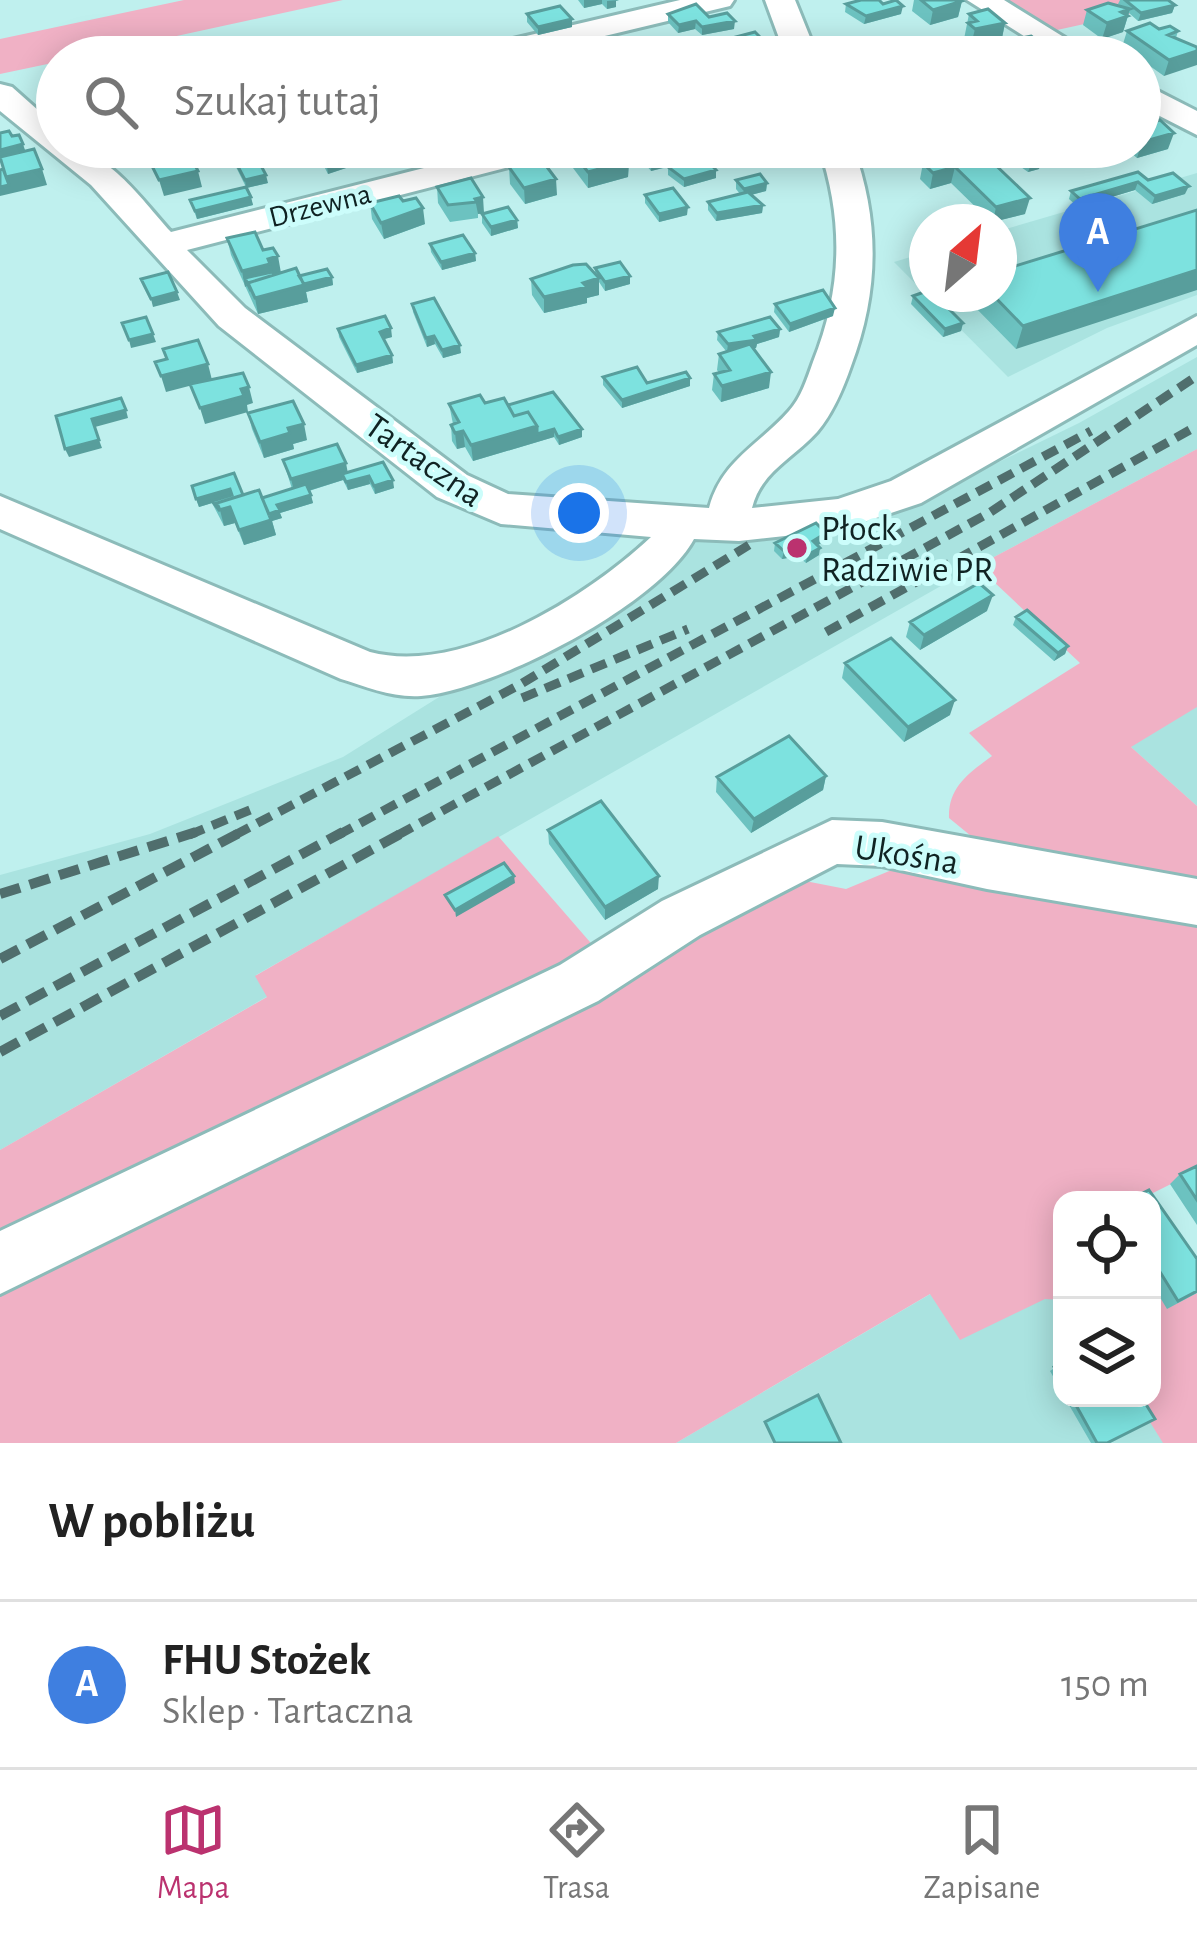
<!DOCTYPE html>
<html lang="pl">
<meta charset="utf-8">
<style>
body{margin:0;font-family:"Alegreya Sans",sans-serif;background:#f6f6f6;color:#222}
.controls{position:absolute;right:36px;bottom:36px;display:grid;overflow:hidden;border-radius:24px;box-shadow:0 6px 30px #0003}
.controls button{width:108px;height:108px;display:grid;place-items:center;padding:0;border:0;border-bottom:3px solid #e0e0e0;background:#fff;color:#222;font:60px sans-serif}
.compass{position:absolute;left:909px;top:204px;width:108px;height:108px;border-radius:50%;background:#fff;box-shadow:0 6px 30px #0003;rotate:28deg}
.you{position:absolute;left:579px;top:513px;width:42px;height:42px;margin:-30px;border:9px solid #fff;border-radius:50%;background:#1a73e8;box-shadow:0 0 0 18px #1a73e833}
.badge{display:grid;place-items:center;width:78px;height:78px;border-radius:50%;background:#bb326f;color:#fff;font-size:39px;font-weight:700}
.pin{position:absolute;translate:-50% -99px;filter:drop-shadow(0 3px 6px #0008)}
.pin::after{content:'';position:absolute;top:63px;width:42px;height:36px;background:inherit;clip-path:polygon(0 0,100% 0,50% 100%)}
.list{margin:0;padding:0;list-style:none}
h2{display:flex;justify-content:space-between;align-items:center;height:156px;margin:0;padding:0 48px;font-size:51px}
h2 small{font-size:39px;font-weight:400;color:#767676}
.list li{display:grid;grid-template-columns:78px 1fr auto;gap:36px;align-items:center;box-sizing:border-box;height:168px;padding:0 48px;border-top:3px solid #e0e0e0}
.list b{display:block;font-size:45px;white-space:nowrap}
.list p{margin:0;font-size:39px;white-space:nowrap;color:#767676}
.list em{font-size:39px;font-style:normal;color:#767676}
.icon{flex:none;width:66px;height:66px;fill:none;stroke:currentColor;stroke-width:2;stroke-linecap:round;stroke-linejoin:round}
.map{position:relative;flex:none;width:1197px;height:1443px;overflow:hidden}
.search{position:absolute;background:#fff;box-shadow:0 6px 30px #0003;left:36px;right:36px;top:36px;height:132px;display:flex;align-items:center;gap:30px;box-sizing:border-box;padding:0 42px;border-radius:66px;color:#767676;font-size:45px}
.sheet{height:324px;background:#fff}
nav{display:flex;justify-content:space-around;align-items:center;box-sizing:border-box;height:168px;border-top:3px solid #e0e0e0;background:#fff;font-size:33px;color:#767676}
nav a{display:grid;justify-items:center;gap:6px}
nav .on{color:#bb326f}
.map>svg:first-child{display:block}
.built{fill:#aae3e0}
.green{fill:#f0b1c5}
.lines{fill:none;stroke-linecap:round;stroke-linejoin:round}
.minor-casing{stroke:#8cbbb9;stroke-width:6}
.minor{fill:#fff;fill-rule:evenodd}
.rail-far1{stroke:#506e6d;stroke-width:9;stroke-dasharray:16 9;stroke-linecap:butt}
.rail{stroke:#506e6d;stroke-width:10;stroke-dasharray:21 10;stroke-linecap:butt}
.wall{fill:#6cc2c0}
.shaded-wall{fill:#589e9c}
.building{fill:#7de2df;stroke:#589e9c;stroke-width:3}
.poi-dot{fill:#bb326f;stroke:#ccfdfb;stroke-width:4.5}
.labels{text-anchor:middle;stroke-width:10;stroke-linejoin:round;paint-order:stroke}
.far-street-label{font-size:30px;fill:#102323;stroke:#ccfdfb}
.street-label{font-size:36px;fill:#102323;stroke:#ccfdfb}
.poi-label{font-size:36px;fill:#102323;stroke:#ccfdfb;text-anchor:start}
</style>
<div class="map">
<svg width="1197" height="1443" viewBox="0 0 1197 1443">
<rect width="100%" height="100%" fill="#bff0ee"/>
<path class="built" d="M1197 173V295L1107 328 1008 377 894 262 927 252V294H999V231Z
M1197 357V449L962 574 256 975 268 996 0 1150V875L150 834 343 757 697 536 756 537 876 522 1079 423Z
M1197 672V806L1131 747Z
M1062 1217V1398H1152L1189 1443H676Z"/>
<path class="green" d="M184 0H343L80 57H57V62L0 74V39Z
M1005 0H1137L1130 14 1057 30Z
M1197 449V707L1131 747 1197 806V891L993 854 949 818C948 787 969 773 992 756L969 733 1080 663 977 566Z
M498 836 596 949 0 1251V1150L267 997 255 976Z
M911 862 1197 913V1171L1139 1200H1062V1300L1045 1299 960 1340 930 1294 676 1443H0V1276L614 992 636 977 650 953 800 880 846 889Z
M1152 1285 1167 1308 1197 1293V1443H1163L1135 1398H1152Z"/>
<g class="lines">
<defs>
<path id="minor" d="M680 0H734L730 6 517 57H461L466 50Z
M765 0H795L818 57H786Z
M967 0H1004L1096 57H1057Z
M1140 82 1197 111V135L1140 106Z
M0 84 12 87 57 127V147C107 147 139 197 171 232L507 147H564L559 154 187 250 245 308 467 475 508 494 709 508C722 460 758 446 789 411 801 398 807 379 813 362 842 290 844 221 819 147H853C880 221 879 292 851 366 843 389 833 413 817 432 793 459 761 471 752 508L838 499 891 481 1197 316V345L921 503 840 530 739 541 694 539C659 604 495 690 421 696 393 698 367 687 341 679L0 529V496L370 652C461 676 586 598 651 537L501 524 437 497 219 326 91 185 0 111Z
M832 820 882 822 1197 879V925L987 889 882 866 837 864 700 935 598 1001 0 1294V1231L560 965 662 901Z"/>
</defs>
<use href="#minor" class="minor-casing"/>
<use href="#minor" class="minor"/>
<path class="rail-far1" d="M826 632 1197 426
M522 698 688 629
M189 835 250 810
M235 835 521 684 749 545
M338 835 1091 431
M398 835 989 513 1197 376"/>
<path class="rail" d="M0 894 196 832
M0 959 241 832
M0 1016 343 832
M0 1052 404 832"/>
</g>
<path class="wall" d="M578 0H619L616 1V7L607 9 602 4 584 8Z
M914 0H960L962 1 958 17 930 25 912 11Z
M1120 0H1168L1175 5 1172 13 1138 21 1129 13 1123 32 1102 39 1083 25 1087 10 1121 6 1118 4Z
M846 4 901 14 864 24 845 12Z
M527 14 572 27 538 35 527 22Z
M668 14 734 29 702 35 695 29 678 33 668 22Z
M969 14 1005 23 1002 38 971 45 964 39Z
M1159 29 1178 31 1176 38 1197 47 1164 76 1140 59V57H1136L1122 47 1127 31Z
M728 39 768 54 757 57H737L728 47Z
M1016 39 1049 51 1048 57H1010Z
M1140 126 1168 149 1137 158 1124 147H1140Z
M314 147H368L370 160 328 174Z
M635 147H690L689 161 686 162 689 166 716 178 684 187 668 175V167L651 171 635 152Z
M1006 147 1041 160 1039 169 1028 172 1004 155Z
M1046 147H1088L1086 155 1060 162Z
M230 151 268 183 247 188 253 205 197 219 190 200 246 187 232 159Z
M572 152 629 161 628 177 588 188 573 168Z
M996 154 993 163 1025 214 991 222 951 183 930 189 920 179 923 163Z
M509 167 557 195 525 204 510 184Z
M471 178 484 213 478 214V218L450 222 438 203 437 187Z
M736 180 767 183 766 191 751 195 763 205 762 213 716 221 708 210V202L740 194 736 189Z
M1148 180 1185 194 1152 204 1135 190 1078 207 1069 199 1071 191Z
M645 195 687 215 659 222 645 203Z
M403 201 425 224 384 239 372 219 370 203Z
M1197 210 1016 349 970 302 972 294H999Z
M482 214 517 220 518 228 491 236 482 223Z
M227 238 263 250 281 273 299 276 332 277 333 285 306 292 308 302 258 314 231 255Z
M430 244 475 253 476 261 442 270 431 252Z
M595 268 630 276V284L605 291 599 282V295L587 298V303L544 313 532 295 531 279 595 274Z
M913 296 963 323 961 331 943 337 911 304Z
M412 304 461 353 443 358 435 344 427 347 413 312Z
M775 304 833 316 789 332 774 312Z
M338 329 392 337 384 339 392 355 393 363 357 373 339 337Z
M780 329 779 337 757 344 756 348 754 349 769 388 721 402 712 390 714 374 719 373 717 370 719 354 726 351 717 340 718 332Z
M603 377 647 383 690 386 622 408 603 385Z
M485 403 508 405 582 437 559 445 554 437 473 461 465 447 457 449 452 441 451 425 453 424 449 404Z
M248 413 307 440 293 444 294 449 264 458 252 429Z
M283 460 348 472 383 462 394 488 375 494 370 484 348 490 343 480 309 491 313 503 280 513 282 518 272 521 276 535 244 545 235 523 224 526 212 503 199 507 192 486 262 498 292 489Z
M826 533 825 541 818 545 819 555 806 563 798 556 782 559 774 551 775 543Z
M987 611 920 650 906 637 910 622Z
M1016 617 1068 646 1065 654 1054 661 1013 625Z
M845 663 950 715 904 742 842 678Z
M826 776 823 790 751 833 716 792 717 777Z
M548 830 658 889 605 920 549 844Z
M1197 1166V1225L1170 1184 1180 1174Z
M1152 1200 1197 1293 1167 1309 1152 1284Z
M1062 1363V1392L1050 1371Z
M1065 1398H1142L1108 1443H1091Z"/>
<path class="shaded-wall" d="M584 0H602V4L584 8Z
M619 0 616 1V7L607 9V1Z
M962 1 958 17 930 25 933 10Z
M1175 5 1172 13 1138 21 1141 13Z
M903 6 901 14 864 24 866 16Z
M1130 9 1123 32 1102 39 1107 23 1121 12Z
M572 19V27L538 35V27Z
M696 21 695 29 678 33 679 25Z
M735 21 734 29 702 35V27Z
M1005 23 1002 38 971 45 975 29Z
M769 46 768 54 757 57H744V55L755 49Z
M1197 51V65L1164 76 1169 60Z
M1174 133 1168 149 1137 158 1142 142Z
M23 144 26 153 0 158V150Z
M359 147H368L370 160 328 174 326 158Z
M433 147V149L408 156 407 148Z
M684 147H690L689 161 651 171 652 155Z
M712 147H739L711 154Z
M1088 147 1086 155 1060 162 1063 154Z
M165 149 167 157 134 165 132 157Z
M1041 160 1039 169 1028 172 1031 164Z
M629 161 628 177 588 188V172Z
M955 167 951 183 930 189 933 173Z
M42 169 47 185 0 196V187L6 177Z
M716 170V178L684 187V179Z
M198 171 202 187 164 196 159 180Z
M266 175 268 183 246 188 245 180Z
M556 179 557 195 525 204 524 188Z
M1138 182 1135 190 1078 207 1080 199Z
M767 183 766 191 743 197 744 189Z
M1189 186 1185 194 1152 204 1155 196Z
M251 197 253 205 197 219 195 211Z
M483 197 484 213 478 214 475 199Z
M1030 198 1025 214 993 222 996 207Z
M763 205 762 213 716 221 717 213Z
M688 207 687 215 659 222V214Z
M423 208 425 224 384 239 381 223Z
M517 220 518 228 491 236V227Z
M475 253 476 261 442 270 441 262Z
M278 256 281 273 245 278 247 286 245 287 242 271Z
M1197 270V290L1016 349 1023 326Z
M630 276V284L605 291V282Z
M332 277 333 285 306 292 308 302 258 314 255 298Z
M599 278V295L587 298V303L544 313V297Z
M177 292 180 300 153 307 151 299Z
M835 308 833 316 789 332 790 324Z
M963 323 961 331 943 337 945 329Z
M391 328 392 337 381 340 380 332Z
M780 329 779 337 757 344 756 348 727 352 728 344Z
M153 334 156 342 131 348 129 340Z
M434 336 435 344 427 347 426 338Z
M460 345 461 353 443 358 442 350Z
M392 355 393 363 357 373 356 365Z
M208 364 212 380 166 392 161 376Z
M771 372 769 388 721 402 722 386Z
M690 378V386L622 408V400Z
M249 387 253 403 247 405 248 412 205 424 200 408Z
M126 410 128 418 95 427 92 419Z
M304 424 307 440 293 444 294 449 264 458 260 442 288 428Z
M537 426 554 429V437L473 461 471 445Z
M582 429V437L559 445 558 437Z
M463 431 465 447 457 449 455 433Z
M99 440 102 448 69 457 65 449Z
M346 463 349 479 342 474 343 480 295 495 291 479Z
M369 476 370 484 348 490 346 482Z
M393 480 394 488 375 494 374 486Z
M230 489 232 497 199 507 196 499Z
M311 495 313 503 280 513 282 518 272 521 276 535 244 545 239 530 268 514 277 505Z
M230 507 235 523 224 526 220 510Z
M826 533 825 541 811 549 813 541Z
M800 548 798 556 782 559 784 551Z
M820 548 819 555 806 563 807 555Z
M993 595 987 611 920 650 924 635Z
M1068 646 1065 654 1054 661 1058 653Z
M955 700 950 715 904 742 908 727Z
M826 776 823 790 751 833 754 819Z
M514 876 515 883 456 917 455 910Z
M659 876 658 889 605 920V907Z"/>
<path class="building" d="M861 0H879L883 4 896 0 903 6 866 16 846 4Z
M921 0H960L962 1 933 10Z
M1125 0H1168L1175 5 1141 13Z
M1108 3 1130 9 1121 12 1128 16 1107 23 1087 10Z
M696 4 709 17 727 13 735 21 702 27 696 21 679 25 668 14Z
M560 6 572 19 538 27 527 14Z
M988 9 1005 23 975 29 968 23 977 21 969 14Z
M1150 23 1159 29 1170 26 1178 31 1168 35 1197 47V51L1169 60 1127 31Z
M755 32 769 46 755 49 758 51 744 55 728 39Z
M1031 36 1049 51 1034 55 1029 50 1019 52 1012 47 1022 44 1016 39Z
M699 42 719 57H689L684 51 688 50 684 46Z
M374 50 378 57H343Z
M1160 120 1174 133 1142 142 1140 140V126Z
M9 131 12 136 19 135 23 144 0 150V133Z
M128 147H164L165 149 132 157Z
M251 147 266 175 245 180 230 151Z
M319 147H359L326 158Z
M590 147H617L629 161 588 172 572 152Z
M645 147H684L652 155Z
M989 147 996 154 986 156 1030 198 996 207 955 167 933 173 923 163Z
M1007 147H1026L1041 160 1031 164Z
M1055 147H1086L1063 154Z
M34 149 42 169 6 177 0 157Z
M189 153 198 171 159 180 150 162Z
M541 159 556 179 524 188 509 167Z
M708 161 716 170 684 179 668 167 686 162 689 166Z
M3 169 9 185 0 187V170Z
M1138 172 1148 180 1173 173 1189 186 1155 196 1138 182 1080 199 1071 191Z
M760 174 767 183 744 189 736 180Z
M471 178 483 197 475 199 477 202 448 205 437 187Z
M246 187 251 197 195 211 190 200Z
M673 188 688 207 659 214 645 195Z
M748 192 763 205 717 213 708 202Z
M399 196 403 201 416 198 423 208 381 223 370 203Z
M508 207 517 220 491 227 482 214Z
M1197 210V270L1023 326 992 294H999V271Z
M255 232 263 250 273 248 278 256 268 259 270 264 242 271 227 238Z
M463 235 475 253 441 262 430 244Z
M620 262 630 276 605 282 595 268Z
M586 264 599 278 583 283 587 287 544 297 531 279 573 265Z
M296 268 304 285 255 298 248 283Z
M327 269 332 277 304 284 299 276Z
M168 272 177 292 151 299 141 279Z
M272 272 274 275 248 283 251 291 245 278Z
M823 290 835 308 790 324 775 304Z
M927 291V294H934L963 323 945 329 913 296Z
M434 298 460 345 442 350 434 336 426 338 412 304Z
M385 316 391 328 380 332 392 355 356 365 338 329Z
M146 317 153 334 129 340 122 323Z
M770 317 780 329 754 336 757 340 728 344 718 332Z
M198 340 208 364 161 376 155 362 167 359 163 349Z
M750 344 771 372 722 386 714 374 730 370 719 354Z
M637 367 647 383 686 372 690 378 622 400 603 377Z
M243 373 249 387 241 389 244 396 200 408 190 384Z
M553 392 582 429 558 437 554 429 537 434V426L528 412 514 416 508 405Z
M480 395 485 403 504 398 514 416 528 412 537 426 471 445 463 431 455 433 451 425 459 422 449 404Z
M121 398 126 410 92 419 99 440 65 449 56 416Z
M293 401 304 424 288 428 290 433 260 442 248 413Z
M337 444 346 463 291 479 283 460Z
M383 462 393 480 374 486 369 476 346 482 342 474Z
M234 473 243 495 217 503 220 510 230 507 219 510 212 501 232 495 230 489 196 499 192 486Z
M306 484 311 495 277 505 280 510 269 514 262 498Z
M259 490 271 520 239 530 230 507 220 510 217 503Z
M816 523 826 533 813 541 820 548 807 555 800 548 784 551 775 543Z
M979 583 993 595 924 635 910 622Z
M1027 610 1068 646 1058 653 1016 617Z
M891 638 955 700 908 727 845 663Z
M789 736 826 776 754 819 717 777Z
M601 801 659 876 605 907 548 830Z
M504 863 514 876 455 910 445 895Z
M1197 1166V1200L1180 1174Z
M1149 1190 1197 1259V1291L1178 1301 1152 1259V1200H1129Z
M1062 1363V1381L1054 1367Z
M818 1395 841 1443H775L765 1422Z
M1072 1398H1142L1155 1419 1107 1443H1097Z"/>
<circle class="poi-dot" cx="797" cy="548" r="12"/>
<g class="labels">
<g class="far-street-label">
<text transform="translate(320 205) rotate(-14)" y="10">Drzewna</text>
</g>
<g class="street-label">
<text transform="translate(425 459) rotate(35)" y="13">Tartaczna</text>
<text transform="translate(907 853) rotate(9)" y="13">Ukośna</text>
</g>
<g class="poi-label">
<text x="821" y="540">Płock<tspan x="821" dy="41">Radziwie PR</tspan></text>
</g>
</g>
</svg>
<div class="controls">
<button><svg class="icon" aria-label="locate" viewBox="0 0 24 24"><circle cx="12" cy="12" r="6"/><path d="M12 2v4M12 18v4M2 12h4M18 12h4"/></svg></button>
<button><svg class="icon" aria-label="layers" viewBox="0 0 24 24"><path d="M12 4l9 5-9 5-9-5zM3 14l9 5 9-5"/></svg></button>
</div>
<svg class="compass" viewBox="-18 -18 36 36"><path d="M0-13l5 13h-10z" fill="#e53935"/><path d="M0 13l5-13h-10z" fill="#767676"/></svg>
<div class="you"></div>
<div class="pin badge" style="left:1098px;top:292px;background:#3f7fe0">A</div>
<div class="search"><svg class="icon" aria-label="search" viewBox="0 0 24 24"><circle cx="10" cy="10" r="6"/><path d="M15 15l6 6"/></svg>Szukaj tutaj</div>
</div>
<section class="sheet">
<h2>W pobliżu<small></small></h2>
<ul class="list">
<li><span class="badge" style="background:#3f7fe0">A</span><div><b>FHU Stożek</b><p>Sklep · Tartaczna</p></div><em>150 m</em></li>
</ul>
</section>
<nav>
<a class="on"><svg class="icon" aria-label="map" viewBox="0 0 24 24"><path d="M3 6l6-2 6 2 6-2v14l-6 2-6-2-6 2zM9 4v14M15 6v14"/></svg>Mapa</a>
<a><svg class="icon" aria-label="directions" viewBox="0 0 24 24"><path d="M12 3l9 9-9 9-9-9zM9 14v-3h6M13 9l2 2-2 2"/></svg>Trasa</a>
<a><svg class="icon" aria-label="saved" viewBox="0 0 24 24"><path d="M7 4h10v16l-5-4-5 4z"/></svg>Zapisane</a>
</nav>
